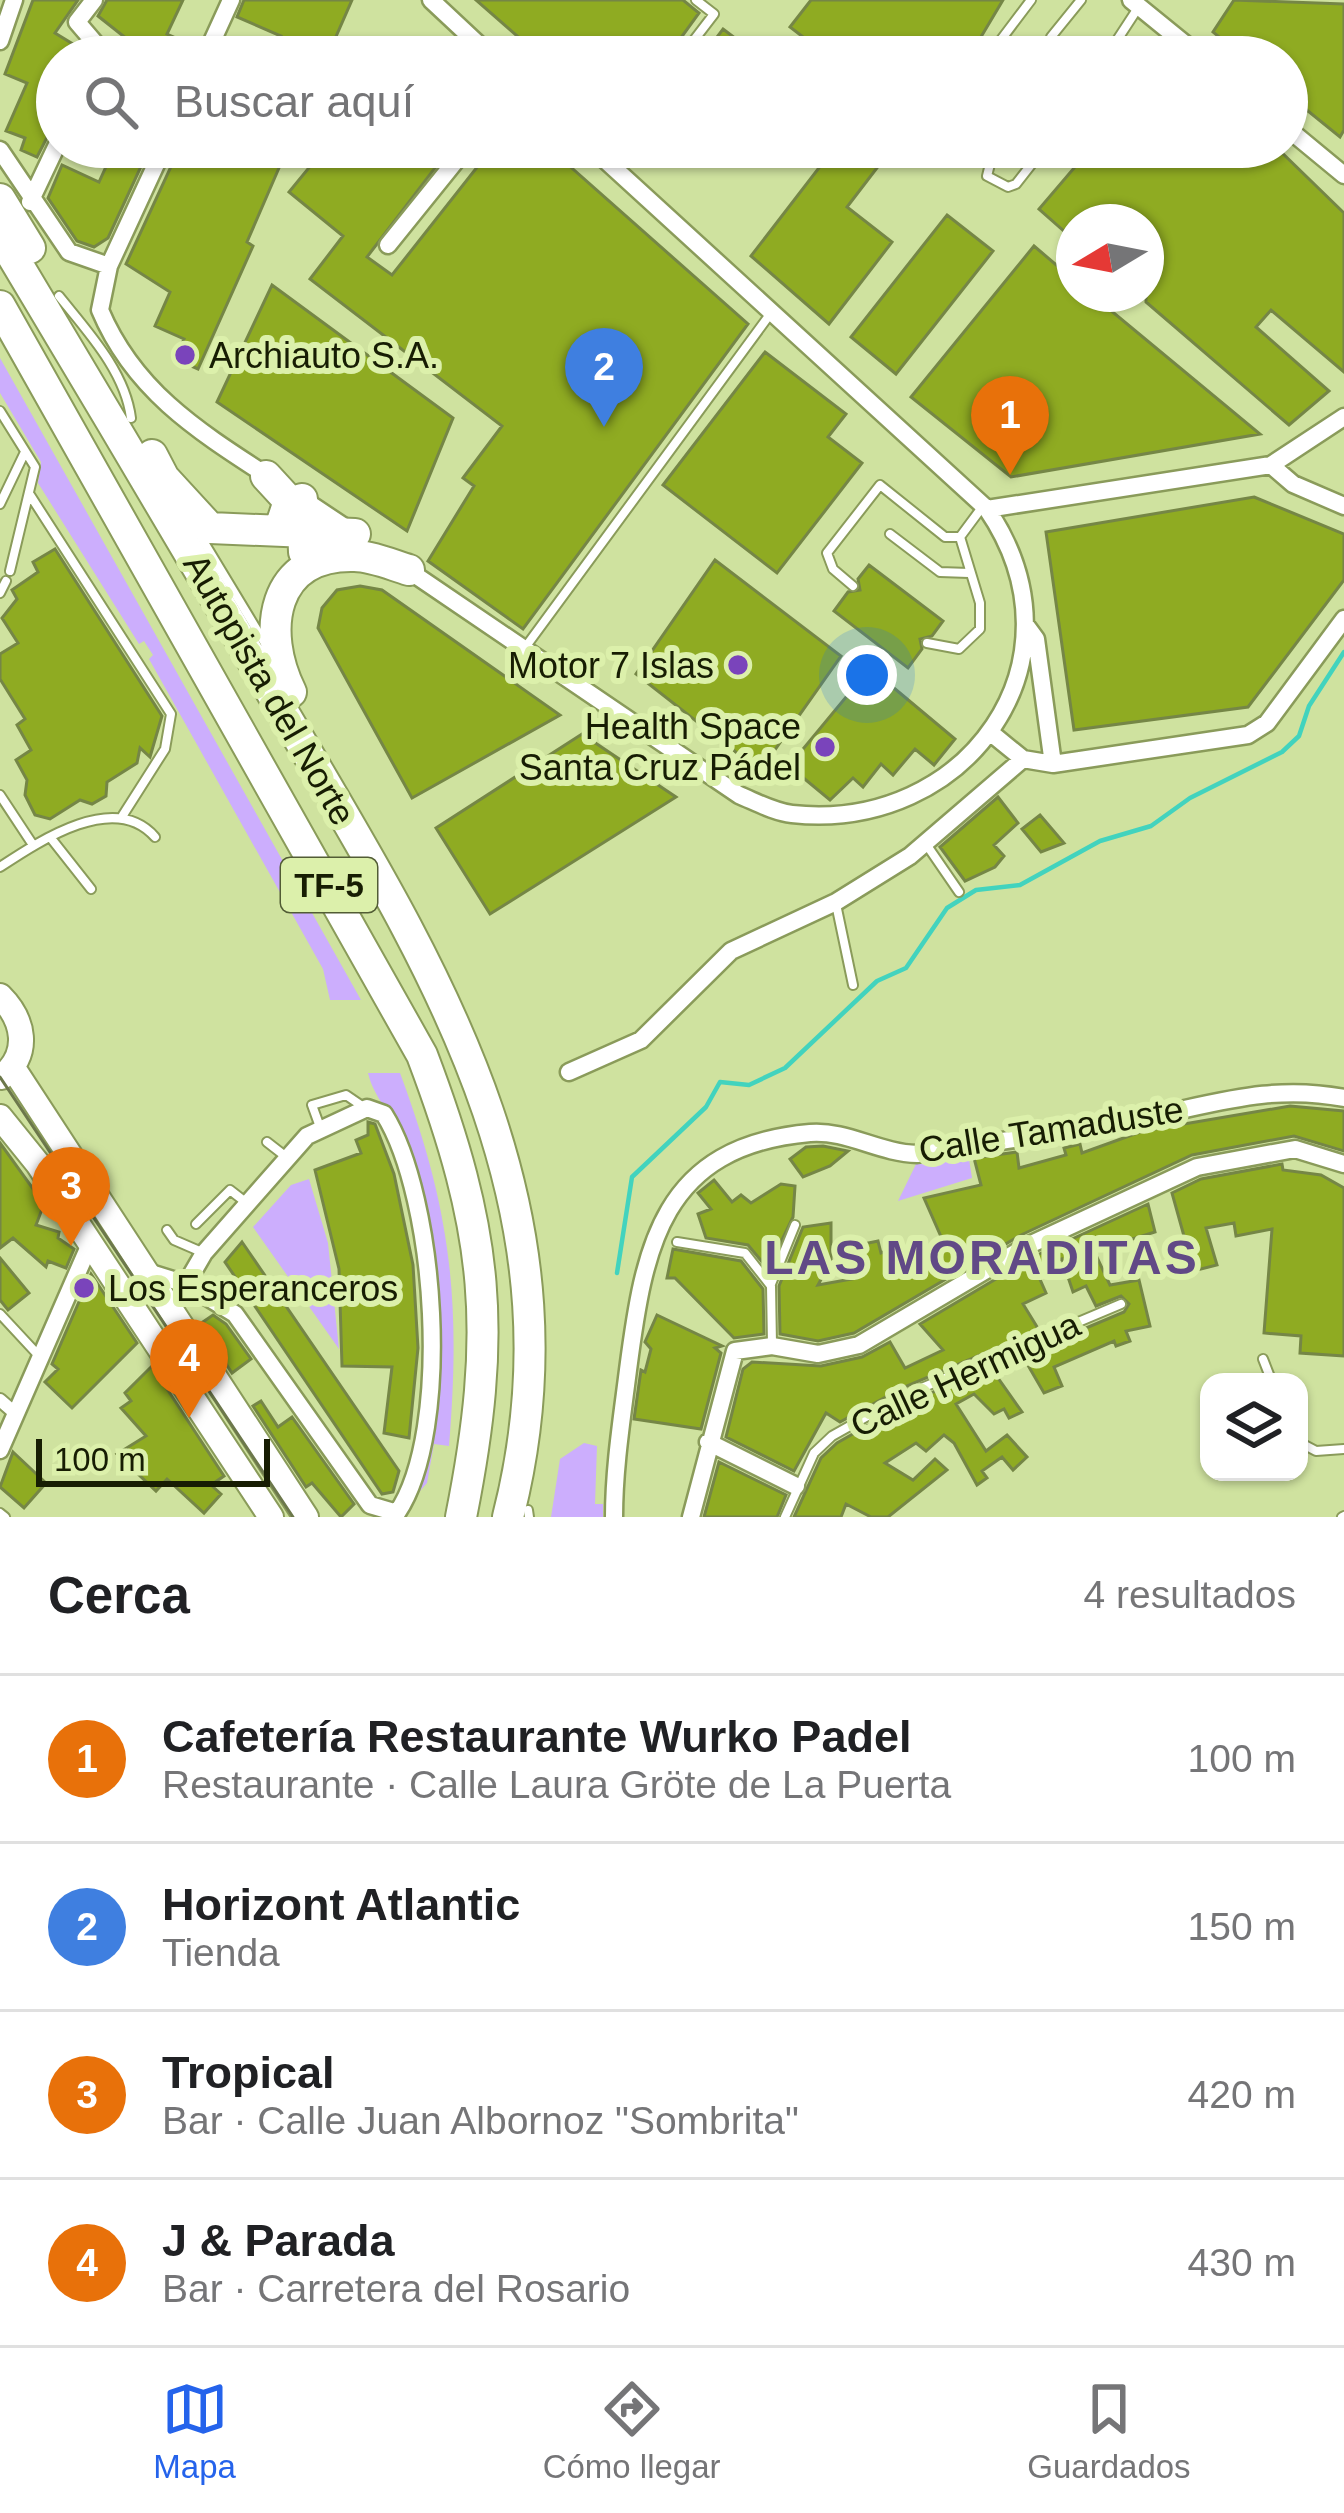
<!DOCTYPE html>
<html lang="es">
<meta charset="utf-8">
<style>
body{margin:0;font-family:Arial,sans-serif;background:#f6f6f6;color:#202124}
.controls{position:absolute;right:36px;bottom:36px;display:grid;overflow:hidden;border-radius:24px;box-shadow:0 3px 9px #0004}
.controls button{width:108px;height:108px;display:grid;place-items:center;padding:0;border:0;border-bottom:3px solid #e0e0e0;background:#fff;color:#202124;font:60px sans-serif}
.compass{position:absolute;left:1056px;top:204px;width:108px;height:108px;border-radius:50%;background:#fff;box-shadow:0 3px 9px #0004;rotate:260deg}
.scale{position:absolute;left:36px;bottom:30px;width:234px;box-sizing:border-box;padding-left:12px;border:6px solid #171d03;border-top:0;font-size:33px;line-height:42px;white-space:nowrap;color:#171d03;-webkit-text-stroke:9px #dcf0ab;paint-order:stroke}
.you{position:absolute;left:867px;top:675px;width:42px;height:42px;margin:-30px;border:9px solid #fff;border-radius:50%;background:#1a73e8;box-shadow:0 0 0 18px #1a73e833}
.badge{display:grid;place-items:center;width:78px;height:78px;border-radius:50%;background:#2563eb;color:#fff;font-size:39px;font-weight:700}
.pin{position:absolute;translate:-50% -99px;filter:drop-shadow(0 3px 6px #0008)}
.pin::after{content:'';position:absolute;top:63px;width:42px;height:36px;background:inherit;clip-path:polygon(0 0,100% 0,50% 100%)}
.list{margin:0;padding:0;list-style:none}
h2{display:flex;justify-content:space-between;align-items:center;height:156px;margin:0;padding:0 48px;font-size:51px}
h2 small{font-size:39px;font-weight:400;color:#757577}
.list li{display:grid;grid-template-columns:78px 1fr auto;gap:36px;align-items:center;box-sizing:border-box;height:168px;padding:0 48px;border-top:3px solid #e0e0e0}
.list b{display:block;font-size:45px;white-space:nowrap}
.list p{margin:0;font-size:39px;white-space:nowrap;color:#757577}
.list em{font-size:39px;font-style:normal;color:#757577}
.icon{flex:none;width:66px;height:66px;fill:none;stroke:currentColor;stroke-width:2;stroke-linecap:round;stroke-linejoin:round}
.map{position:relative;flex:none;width:1344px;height:1517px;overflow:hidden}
.search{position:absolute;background:#fff;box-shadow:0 3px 9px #0004;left:36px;right:36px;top:36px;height:132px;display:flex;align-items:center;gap:30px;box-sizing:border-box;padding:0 42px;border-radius:66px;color:#757577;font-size:45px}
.sheet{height:828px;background:#fff}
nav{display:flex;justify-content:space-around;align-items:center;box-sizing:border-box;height:168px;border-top:3px solid #e0e0e0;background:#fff;font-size:33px;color:#757577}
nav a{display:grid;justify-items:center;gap:6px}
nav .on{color:#2563eb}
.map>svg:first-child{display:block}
.green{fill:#ccaefd}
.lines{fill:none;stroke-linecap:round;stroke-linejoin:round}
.stream{stroke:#42d3be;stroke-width:4.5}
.building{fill:#8fab22;stroke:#758646;stroke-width:3}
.service-casing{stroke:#8a9b5a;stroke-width:12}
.pedestrian-casing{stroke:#8a9b5a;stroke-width:16}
.minor-casing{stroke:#8a9b5a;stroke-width:21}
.secondary-casing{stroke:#8a9b5a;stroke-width:28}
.motorway-casing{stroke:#8a9b5a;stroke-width:34}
.service{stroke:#fff;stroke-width:8}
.pedestrian{stroke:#fff;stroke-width:12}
.minor{stroke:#fff;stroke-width:16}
.secondary{stroke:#fff;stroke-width:24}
.motorway{stroke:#fff;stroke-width:30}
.tram{stroke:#6c784b;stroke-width:3}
.poi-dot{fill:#7a44bb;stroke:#dcf0ab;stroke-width:4.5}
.labels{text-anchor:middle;stroke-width:12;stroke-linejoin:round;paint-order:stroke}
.shield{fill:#dcf0ab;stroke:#525c35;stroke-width:3}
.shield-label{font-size:33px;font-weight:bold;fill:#171d03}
.poi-label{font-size:36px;fill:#171d03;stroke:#dcf0ab;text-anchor:start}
.street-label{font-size:36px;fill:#171d03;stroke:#dcf0ab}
.district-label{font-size:48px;font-weight:bold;letter-spacing:3px;fill:#614986;stroke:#dcf0ab}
</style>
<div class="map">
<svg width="1344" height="1517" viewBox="0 0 1344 1517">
<rect width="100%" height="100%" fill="#cfe29f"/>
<path class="green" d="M0 358 361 1000H330L323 969 149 659 153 655 144 641 139 644 38 483 41 462 0 393Z
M368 1073H400C451 1210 461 1300 449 1446L434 1444 427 1483 414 1498C441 1396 434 1345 420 1243 416 1213 416 1181 408 1152 399 1119 375 1103 368 1073Z
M968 1153 972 1178 898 1201 918 1160Z
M309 1179 328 1243 339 1349 253 1227 291 1185Z
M584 1443 597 1446 595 1504H603V1517H551L560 1459Z"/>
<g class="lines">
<path class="stream" d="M617 1273 632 1177 706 1107 720 1082 749 1085 785 1068 877 981 906 968 947 908 976 890 1020 885 1100 841 1151 826 1190 798 1282 752 1299 736 1309 706 1344 652"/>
</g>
<path class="building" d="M33 0H78L55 33 86 52 85 57H57V118L37 157 21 150 25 138 6 131 27 83 5 74Z
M107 0H183L167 34 196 47 192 57H112L127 39 98 16Z
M244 0H352L327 57H272L281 36 237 17Z
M476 0H683L699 13 667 57H541Z
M811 0H1003L969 57H829L790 27Z
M1234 0 1344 4V130L1340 137 1287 94V57H1243L1213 32Z
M723 29 760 57H702Z
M115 147H150L108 238 94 247 77 241 48 198 62 165 99 182Z
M180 147H288L247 242 253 246 198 369 175 359 184 339 155 326 170 292 126 264Z
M346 147H451L367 257 392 275 493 147H548L748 324 523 629 428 561 474 486 463 478 502 426 310 279 343 236 289 192 321 153 333 163Z
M835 147H893L847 207 892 242 829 324 751 256Z
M1092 147H1276L1344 213V372L1271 310 1256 327 1329 391 1289 425 1146 302V222H1074V240L1039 209Z
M947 215 993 251 896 374 851 337Z
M1034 246 1074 280V294H1091L1260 434 1011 477 911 397Z
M272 285 453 418 407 531 217 402Z
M765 352 846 414 828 437 862 463 777 573 663 485Z
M1254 497 1344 534V580L1248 707 1074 730 1046 532Z
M55 549 162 716 150 757 140 748 137 763 107 782 106 796 92 804 80 800 50 819 35 815 25 795 27 780 16 760 31 750 17 725 25 719 0 679V654L18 643 2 618 17 599 12 590 38 572 33 562Z
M715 560 841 656 760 771 636 674Z
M869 565 943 621 932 636 920 639 922 649 908 668 834 611 848 592 860 590 858 579Z
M360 586 382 590 560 715 412 798 318 628 322 608 337 590Z
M870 668 955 739 934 765 915 749 893 775 881 764 863 787 853 778 830 800 789 766Z
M582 734 676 797 490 914 436 828Z
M998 797 1018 823 994 845 1004 856 995 867 965 881 940 847Z
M1040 815 1064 843 1041 852 1022 829Z
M1290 1106 1344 1111V1151L1294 1136 1192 1155 1021 1235 854 1333 818 1341 780 1334 779 1286 803 1227 831 1223V1261L818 1285 857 1278 852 1258 862 1257 859 1245 878 1241 881 1253 894 1248 901 1264 942 1239 924 1198 981 1185 974 1158 1017 1152 1019 1168 1066 1155 1064 1148 1080 1144 1082 1153 1143 1131Z
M368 1122 375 1124 394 1174 413 1265 418 1348 409 1438 384 1433 392 1367 342 1366 339 1269 315 1170 361 1153 356 1140 368 1135Z
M0 1143 44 1204 36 1225 59 1232 58 1238 74 1249 66 1268 48 1261 46 1267 13 1238 0 1248Z
M823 1146 848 1151 830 1166 803 1177 790 1159 806 1147Z
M1282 1164 1283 1170 1321 1175 1344 1188V1356L1300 1353 1301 1336 1264 1333 1272 1229 1236 1236 1234 1223 1206 1228 1217 1265 1177 1275 1170 1259 1189 1254 1172 1193 1201 1179Z
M714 1180 732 1202 741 1195 751 1203 781 1184 795 1186 793 1217 768 1269 748 1245 706 1238 698 1214 711 1209 698 1193Z
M1148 1204 1155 1232 1094 1251 1110 1285 1139 1280 1150 1326 1126 1331 1130 1341 1116 1346 1114 1341 1054 1367 1062 1386 1044 1393 1022 1355 1124 1312 1129 1304 1121 1296 1096 1306 1086 1286 1073 1292 1062 1259 1035 1268 1046 1293 1023 1304 1039 1330 902 1388 840 1422 826 1413 794 1471 726 1437 743 1369 752 1362 821 1366 862 1357 890 1342 905 1368 943 1350 920 1324 1033 1257Z
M242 1242 399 1471 393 1492 382 1494 225 1262Z
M673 1249 741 1261 763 1289 764 1334 734 1338 675 1278H667Z
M0 1258 29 1293 8 1310 0 1300Z
M91 1274 137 1343 72 1408 45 1382 58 1369 52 1364Z
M213 1315 226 1324 251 1359 232 1373 200 1324Z
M657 1315 722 1346 715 1348 721 1353 701 1429 634 1419 641 1370 645 1372 651 1349 645 1342Z
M152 1366 224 1476 211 1485 221 1494 204 1513 167 1479 156 1491 117 1454 146 1436 121 1408 131 1401 125 1393Z
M991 1368 1022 1412 1009 1418 1004 1409 994 1414 974 1394 956 1404 986 1451 1007 1435 1027 1457 1013 1470 1002 1457 982 1471 987 1478 977 1485 954 1443 944 1435 926 1451 916 1443 885 1463 913 1480 935 1459 947 1470 888 1517H871L846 1504 841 1517H794L821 1458 837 1443 909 1402Z
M261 1401 278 1427 292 1417 354 1504 341 1517 312 1483 306 1487 253 1406Z
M13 1452 46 1483 24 1508 0 1487Z
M719 1462 786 1495 777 1517H704Z"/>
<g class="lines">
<defs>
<path id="service" d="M681 57 714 14 696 0
M988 57 1031 0
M1055 57 1051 37 1081 0
M1106 57 1138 8
M993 152 987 176 1008 187 1016 184 1045 147
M59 296C87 331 125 371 131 418
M0 411 35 467 10 571
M30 495 171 714 165 749 123 815
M0 504 25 452
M199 534 266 645
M890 534 940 572 969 573
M853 586 833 569 827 553 880 485 945 537H960
M0 593 6 581
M927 643 959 649 980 629V603L960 537 983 506
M524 649 771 313
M0 795 33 845
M50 837 91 889
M926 844 959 892
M0 867C41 840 115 791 155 837
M836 904 853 985
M320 1127 312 1105 346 1095 365 1108
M267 1142 285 1156
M196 1224 230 1190 248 1204
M167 1230 174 1240 204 1253
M677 1242 745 1253 771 1286 772 1344
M771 1284 795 1225
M0 1314 40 1357
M1263 1359 1272 1382
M1299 1442 1316 1451 1344 1449
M528 1510 529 1517
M0 1513 5 1517
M785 1517 814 1453 832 1436 905 1395 1121 1304
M1342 1517 1344 1516"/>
<path id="pedestrian" d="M0 1400 16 1414"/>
<path id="minor" d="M94 0 77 22 101 50 98 57
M431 0 492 57
M1131 0 1201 57
M0 41 14 0
M205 57 231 0
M1287 128 1344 175
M164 147 109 266 100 310C134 391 198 431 269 477
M0 150 69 252 109 266
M30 202 57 145
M388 245 467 147
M1271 465 1293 484 1344 506
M301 498 349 530
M987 509 1271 465 1344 417
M405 568 739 795C756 802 774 812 792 814 966 833 1091 661 987 509L591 147
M1025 624 1036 639 1053 764
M991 733 1023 759 1053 764 1248 735 1267 723 1344 619
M569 1072 641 1040 731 951 836 902 910 856 1023 759
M144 1271 186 1284 235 1314 370 1505 397 1513C453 1430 436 1197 384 1114L367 1108 307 1136 204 1253 186 1284
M708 1442 796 1486
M0 1450 90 1244
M614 1517C614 1468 622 1418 628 1370 644 1247 661 1146 810 1133 847 1130 879 1153 917 1154 990 1142 1063 1133 1136 1119 1209 1106 1268 1083 1344 1098
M691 1517 735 1351 772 1346 818 1354 859 1345 1027 1246 1197 1167 1295 1149 1344 1164"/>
<path id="secondary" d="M0 996C24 1020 31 1053 2 1077
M13 1068 306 1517
M0 1117 38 1164 271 1517"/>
<path id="motorway" d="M0 199 30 248
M0 235C90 386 180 536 269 688 423 951 590 1196 508 1517
M0 306 422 1055C489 1232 498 1331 461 1517
M152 455 164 478 210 528 355 534
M266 476 289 501 281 525
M302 499 304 552
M291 692C261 632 271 554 354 556 372 556 392 565 409 570"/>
</defs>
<use href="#service" class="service-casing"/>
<use href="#pedestrian" class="pedestrian-casing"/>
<use href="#minor" class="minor-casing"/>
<use href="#secondary" class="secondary-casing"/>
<use href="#motorway" class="motorway-casing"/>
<use href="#service" class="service"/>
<use href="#pedestrian" class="pedestrian"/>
<use href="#minor" class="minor"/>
<use href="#secondary" class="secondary"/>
<use href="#motorway" class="motorway"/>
<path class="tram" d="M0 1077 293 1517"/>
</g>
<g class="poi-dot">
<circle cx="185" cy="355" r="12"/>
<circle cx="738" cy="665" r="12"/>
<circle cx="825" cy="747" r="12"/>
<circle cx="84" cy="1288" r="12"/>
</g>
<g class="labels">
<rect class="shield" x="281" y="858" width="96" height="54" rx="9"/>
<g class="shield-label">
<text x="329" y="897">TF-5</text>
</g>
<g class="poi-label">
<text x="209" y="368">Archiauto S.A.</text>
<text x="714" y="678" text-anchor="end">Motor 7 Islas</text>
<text x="801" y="739" text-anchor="end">Health Space<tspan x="801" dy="41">Santa Cruz Pádel</tspan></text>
<text x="108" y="1301">Los Esperanceros</text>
</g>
<g class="street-label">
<text transform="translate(270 689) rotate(60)" y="13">Autopista del Norte</text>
<text transform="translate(1051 1129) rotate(-9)" y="13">Calle Tamaduste</text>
<text transform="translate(965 1374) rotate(-25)" y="13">Calle Hermigua</text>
</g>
<g class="district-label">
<text x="982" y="1274">LAS MORADITAS</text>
</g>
</g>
</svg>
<div class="controls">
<button><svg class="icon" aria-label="layers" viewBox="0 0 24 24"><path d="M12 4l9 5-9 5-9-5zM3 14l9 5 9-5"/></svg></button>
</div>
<svg class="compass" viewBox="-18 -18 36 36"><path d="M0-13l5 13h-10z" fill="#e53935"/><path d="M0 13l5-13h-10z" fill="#757577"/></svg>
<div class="scale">100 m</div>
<div class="you"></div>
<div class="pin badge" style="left:1010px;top:475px;background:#e8710a">1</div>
<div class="pin badge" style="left:604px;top:427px;background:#3f7fe0">2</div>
<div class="pin badge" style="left:71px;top:1246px;background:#e8710a">3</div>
<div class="pin badge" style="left:189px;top:1418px;background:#e8710a">4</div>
<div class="search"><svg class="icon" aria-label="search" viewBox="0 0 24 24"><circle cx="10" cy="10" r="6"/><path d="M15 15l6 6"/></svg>Buscar aquí</div>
</div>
<section class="sheet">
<h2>Cerca<small>4 resultados</small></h2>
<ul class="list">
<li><span class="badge" style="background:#e8710a">1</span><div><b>Cafetería Restaurante Wurko Padel</b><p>Restaurante · Calle Laura Gröte de La Puerta</p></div><em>100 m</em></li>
<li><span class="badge" style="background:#3f7fe0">2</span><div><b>Horizont Atlantic</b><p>Tienda</p></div><em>150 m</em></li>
<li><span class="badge" style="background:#e8710a">3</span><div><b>Tropical</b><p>Bar · Calle Juan Albornoz &quot;Sombrita&quot;</p></div><em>420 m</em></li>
<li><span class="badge" style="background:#e8710a">4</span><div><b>J &amp; Parada</b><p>Bar · Carretera del Rosario</p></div><em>430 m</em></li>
</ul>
</section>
<nav>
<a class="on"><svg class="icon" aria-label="map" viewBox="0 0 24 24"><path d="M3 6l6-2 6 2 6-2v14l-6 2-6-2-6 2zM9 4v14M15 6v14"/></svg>Mapa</a>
<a><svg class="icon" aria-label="directions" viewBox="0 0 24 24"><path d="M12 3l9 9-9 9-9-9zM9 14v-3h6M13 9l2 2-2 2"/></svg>Cómo llegar</a>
<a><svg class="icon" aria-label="saved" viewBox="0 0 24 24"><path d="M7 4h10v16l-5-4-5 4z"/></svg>Guardados</a>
</nav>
